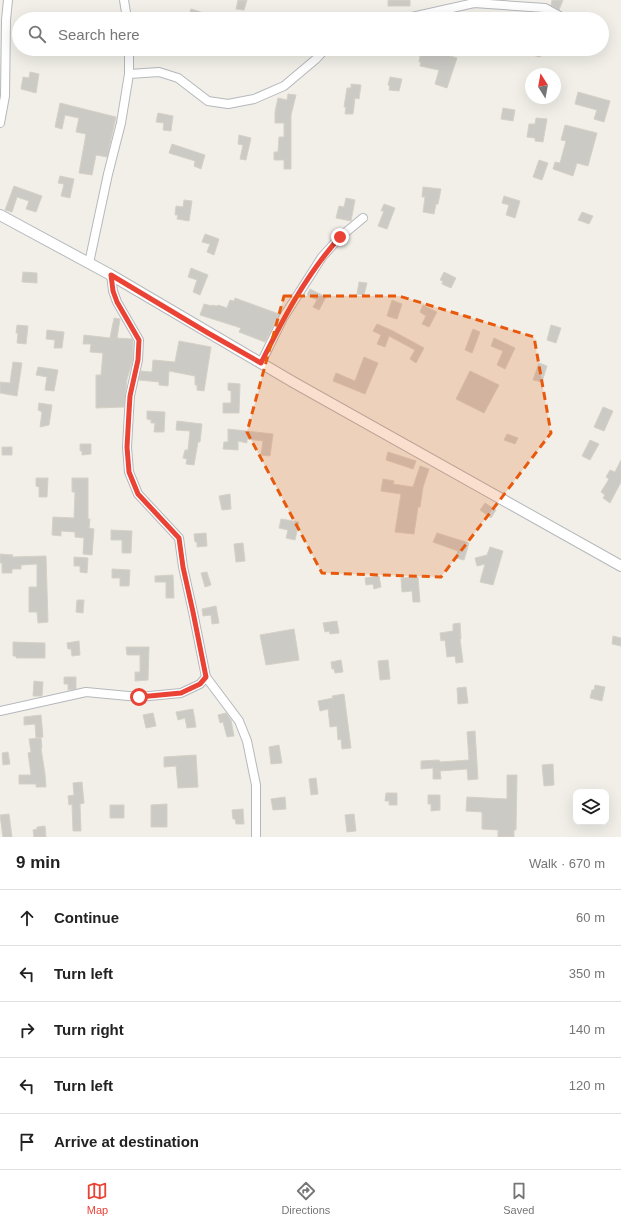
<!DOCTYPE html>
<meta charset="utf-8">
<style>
body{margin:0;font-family:Helvetica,sans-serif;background:#f6f6f6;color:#222}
.controls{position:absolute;right:12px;bottom:12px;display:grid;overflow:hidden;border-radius:8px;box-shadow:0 4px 16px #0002}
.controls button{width:36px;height:36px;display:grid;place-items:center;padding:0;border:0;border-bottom:1px solid #e0e0e0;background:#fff;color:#222;font:20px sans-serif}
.compass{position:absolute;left:525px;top:68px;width:36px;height:36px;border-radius:50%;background:#fff;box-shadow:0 4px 16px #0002;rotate:349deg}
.stop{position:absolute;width:12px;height:12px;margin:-9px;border:3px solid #ea4335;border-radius:50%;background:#fff}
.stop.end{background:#ea4335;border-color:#fff;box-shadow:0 1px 4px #0008}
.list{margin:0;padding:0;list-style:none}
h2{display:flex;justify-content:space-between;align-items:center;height:52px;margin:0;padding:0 16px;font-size:17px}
h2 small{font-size:13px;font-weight:400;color:#767676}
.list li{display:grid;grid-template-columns:26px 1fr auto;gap:12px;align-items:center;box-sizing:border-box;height:56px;padding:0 16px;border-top:1px solid #e0e0e0}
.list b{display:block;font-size:15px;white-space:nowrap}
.list em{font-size:13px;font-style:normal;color:#767676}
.icon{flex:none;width:22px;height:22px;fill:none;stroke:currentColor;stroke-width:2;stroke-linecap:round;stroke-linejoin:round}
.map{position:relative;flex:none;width:621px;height:837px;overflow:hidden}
.search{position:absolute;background:#fff;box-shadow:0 4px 16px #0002;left:12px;right:12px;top:12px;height:44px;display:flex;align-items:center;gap:10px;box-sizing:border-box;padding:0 14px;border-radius:22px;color:#767676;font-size:15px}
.sheet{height:332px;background:#fff}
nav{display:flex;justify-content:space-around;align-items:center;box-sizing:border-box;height:56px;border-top:1px solid #e0e0e0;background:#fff;font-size:11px;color:#767676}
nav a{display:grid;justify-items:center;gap:2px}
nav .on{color:#ea4335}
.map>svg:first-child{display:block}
.building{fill:#cccac5;stroke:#d6d1c6}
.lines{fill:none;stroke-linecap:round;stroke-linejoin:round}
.minor-casing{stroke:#b5b8bc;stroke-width:10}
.tertiary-casing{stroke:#b5b8bc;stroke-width:12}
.minor{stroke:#fff;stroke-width:8}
.tertiary{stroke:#fff;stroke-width:10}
.route{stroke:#ea4335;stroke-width:5}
.marked{fill:#e8590c;fill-opacity:0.2;stroke:#e8590c;stroke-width:3;stroke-dasharray:8 5;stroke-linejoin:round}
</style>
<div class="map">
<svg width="621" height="837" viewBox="0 0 621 837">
<rect width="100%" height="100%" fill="#f1efe8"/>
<path class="building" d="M238 0H247L244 10 236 9Z
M388 0H410V6H388Z
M552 0H563L559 10 551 5Z
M191 9 204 13 202 19H195L196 17 189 15Z
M517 49H542L540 57 517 51Z
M421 51 442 56 443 54 457 58 447 88 435 84 439 70 420 66 421 62H419Z
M30 72 39 74 36 93 21 89 23 77 29 78Z
M390 77 402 79 399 91 389 90 390 86 388 85Z
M351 84 361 85 359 99 355 98 353 114H345L346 107H344L347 88H351Z
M578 92 610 101 604 122 594 119 597 110 575 104Z
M288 94 296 95 291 115V169H284V160H274V152H278L279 137H284V123H275V112L278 98 287 100Z
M60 103 116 117 107 157 96 155 92 175 79 173 86 134 76 132 79 118 65 115 62 129 55 127Z
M503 108 515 110 513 121 501 119Z
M158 113 173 116 171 131 163 130 164 123 156 122Z
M536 118 547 119 543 142 535 141V138L527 137 529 124H535Z
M565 125 597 133 588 166 577 163 573 176 553 169 555 162 560 163 566 141 561 140Z
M239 135 251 138 246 160 240 159 243 145 238 144Z
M172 144 205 155 201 169 194 166 195 161 169 153Z
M539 160 548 163 542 180 533 177Z
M60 176 74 179 70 198 61 196 64 184 58 183Z
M14 186 42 196 36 212 26 209 29 201 17 197 12 212 5 210Z
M423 187 441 189 438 204H436L434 214 423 212 425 197H422Z
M504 196 520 201 515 218 506 215 509 205 502 203Z
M346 198 355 200 351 221 336 218 339 206 344 207Z
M184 200 192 201 189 221 177 219 178 215H175L176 206 183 207Z
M384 204 395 208 387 229 378 226 384 211H381Z
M582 212 593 216 589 224 578 220Z
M205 234 219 239 214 255 207 252 210 244 202 242Z
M191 268 208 275 200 295 193 292 197 280 188 277Z
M23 272 37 273V283L22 282Z
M444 272 456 278 451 288 442 284 443 281 440 280Z
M359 282 367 283 364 295 357 294Z
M310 289 326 297 319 310 313 307 317 300 307 295Z
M235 298 279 314 265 342 239 332 241 328 200 315 204 304 212 306V305L217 306 218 305 227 308 230 300 234 301Z
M392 300 402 304 397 319 387 316Z
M423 305 437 312 429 327 422 324 426 316 420 312Z
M114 318 120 319 117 338 132 339 133 341V359L127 379 124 407 96 408V375H101L103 353 90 352 91 344H83L84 335 110 338Z
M377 324 393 331 424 348 416 363 410 359 415 350 389 336 385 347 377 344 381 335 373 331Z
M17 325 28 326 26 344 17 343 18 333H16Z
M551 325 561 328 556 343 547 340Z
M473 329 480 332 472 353 465 350Z
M47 330 64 332 62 348H54L55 340 46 339Z
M494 338 515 348 505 369 497 365 503 351 491 346Z
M179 341 211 347 204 391 197 390V385H195V376L169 371 168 386 159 385V382L139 380 141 371 152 372 153 360 175 362Z
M364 357 378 363 365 394 333 381 336 373 355 381Z
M13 362 22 363 17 396 0 393V382L10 383Z
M539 363 547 366 542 382 533 380Z
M38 367 58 370 54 391 45 390 47 377 36 375Z
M470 371 499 385 484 413 456 399Z
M228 383 240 384 239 413H223V403H231V391L228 390Z
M39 403 52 405 49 425 40 427 42 412 38 410Z
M603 407 613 411 604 431 594 427Z
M147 411 165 412 164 432H154L155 423H151V420L147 419Z
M177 421 202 424 200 442H198L194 465 186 464 187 459 183 458 185 450H188L190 431 176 430Z
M228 429 273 434 270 456 261 455 263 441 247 439V443L238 441V450L223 449 224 442H228Z
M507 434 518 438 515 444 504 440Z
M590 440 599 444 590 460 582 456Z
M80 444H91V454L82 455V451H80Z
M2 447H12V455H2Z
M388 452 416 461 413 469 386 460Z
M621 460V482L610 503 603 498 605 495 601 492 609 479 606 477 610 470 615 472Z
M420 466 429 469 423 487 420 507H418L414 534 395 532 401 494 381 491 383 479 394 481 393 484 413 487Z
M36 478H48L47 497H39V487L36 486Z
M72 478H88V519H90L89 528 94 529 92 555 83 554 84 538 75 537V532L61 531V536L52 535 53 517 74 518 75 492H72Z
M230 494 231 509 222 510 219 496Z
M485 503 496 510 491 518 480 510Z
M281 519 299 522 295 540 286 538 288 530 279 528Z
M111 530 132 531 131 553H122V540H111Z
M206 533 207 546 197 547V542H195L194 534Z
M437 533 469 543 464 560 456 558 458 551 433 542Z
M243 543 245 561 236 562 234 544Z
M490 547 503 551 493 585 480 582 485 564 477 566 475 558 487 555Z
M0 554 13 555 12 557 46 556 48 622 38 623 37 612H29V587H37V564L21 565V569H12V573H2V563H0Z
M74 557 88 558 87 573 80 572V566H74Z
M112 569 130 570 129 586H120V578H112Z
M207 572 211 585 205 587 201 573Z
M173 575 174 598H166V582H155V576Z
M379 576 381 587 374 589 373 584 366 585 365 578Z
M418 577 420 602H413L412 591 402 592 401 578Z
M77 600H84L83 613 76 612Z
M216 606 219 623 212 624 211 615 203 616 202 609Z
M337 621 339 633 330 634 329 631 325 632 323 623Z
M460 623 461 639H460L463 662 456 663 455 656 447 657 445 640 441 641 440 633 453 631V624Z
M294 629 299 660 266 665 260 635Z
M613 636 621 638V646L612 644Z
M79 641 80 655 72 656 71 649H68L67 643Z
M13 642 45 643V658H16V656H13Z
M126 647H149L148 680 135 681V672H140V655H127Z
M341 660 343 672 335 673 334 669H332L331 662Z
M388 660 390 679 380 680 378 661Z
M64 677H76V689L68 690V684H64Z
M34 681 43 682 42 696H33Z
M595 685 605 687 602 701 590 698 592 690H594Z
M466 687 468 703 458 704 457 688Z
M344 694 351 748 342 749 341 739 338 740 337 726 330 727 328 709 320 711 318 701 333 698 332 696Z
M193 709 196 727 187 728 185 718 178 720 176 712Z
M153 713 156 726 146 728 143 715Z
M226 713 231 720 234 736 227 737 223 722 220 723 218 715Z
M41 715 43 737 36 738 35 724 24 725V717Z
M475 731 478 779 468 780 467 769 440 771 441 779H433V768L421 769V761L439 760 440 762 469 760 467 732Z
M41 738 42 748H41L45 774 46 787H36V784H19V775H31L28 753 31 752 29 739Z
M279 745 282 763 271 764 269 747Z
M8 752 10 764 3 765 2 753Z
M196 755 198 787 178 788 176 766 164 767V757Z
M553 764 554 785 544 786 542 765Z
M507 775H517L516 830H514V837H498V830L482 829V812L466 811 467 797 507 799Z
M316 778 318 794 311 795 309 779Z
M82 782 84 803 80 804 81 831H73L72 804 69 805 68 796 74 795 73 783Z
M386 793H397V805H389V801H385Z
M428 795H440V810L431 811V804H428Z
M285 797 286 809 273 810 271 799Z
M167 804V827H151V805Z
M110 805H124V818H110Z
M243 809 244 824H236L235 819H233L232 810Z
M9 814 12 837H3L0 815Z
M354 814 356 831 347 832 345 815Z
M45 826 46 837H34L33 830 37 829V827Z"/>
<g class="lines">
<defs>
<path id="minor" d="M124 0 127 19
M403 19 474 3 545 8 565 19
M129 74 159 72 178 78 208 101 228 104 254 99 284 86 316 59 325 49
M0 123 5 96 6 20 8 0
M89 263 108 174 121 123 129 74V49
M111 275 113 291 117 302 139 340 138 360 130 396 129 412 127 447 129 472 138 494 179 538 183 567 193 612 206 677 239 721 247 741 256 785V837
M261 363 283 318 322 257 340 237 363 218
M0 711 86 692 139 697 181 693 200 684 206 677"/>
<path id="tertiary" d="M0 215 111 275 293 382 621 566"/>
</defs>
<use href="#minor" class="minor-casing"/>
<use href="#tertiary" class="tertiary-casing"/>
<use href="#minor" class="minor"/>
<use href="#tertiary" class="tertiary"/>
</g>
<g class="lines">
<path class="route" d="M139 697 181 693 200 684 206 677 193 612 183 567 179 538 138 494 129 472 127 447 129 412 130 396 138 360 139 340 117 302 113 291 111 275 208 333 261 363C284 317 306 275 340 237"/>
</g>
<path class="marked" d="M284 296H399L534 337 551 433 441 577 322 573 247 432Z"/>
</svg>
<div class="controls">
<button><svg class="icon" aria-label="layers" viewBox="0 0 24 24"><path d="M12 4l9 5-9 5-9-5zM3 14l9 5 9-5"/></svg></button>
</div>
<svg class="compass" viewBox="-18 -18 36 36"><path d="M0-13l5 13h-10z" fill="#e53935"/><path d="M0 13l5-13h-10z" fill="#767676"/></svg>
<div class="stop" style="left:139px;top:697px"></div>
<div class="stop end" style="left:340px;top:237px"></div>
<div class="search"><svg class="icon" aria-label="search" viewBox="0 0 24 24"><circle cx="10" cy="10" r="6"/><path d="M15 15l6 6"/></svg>Search here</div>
</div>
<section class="sheet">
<h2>9 min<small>Walk · 670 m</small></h2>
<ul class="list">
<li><svg class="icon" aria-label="ahead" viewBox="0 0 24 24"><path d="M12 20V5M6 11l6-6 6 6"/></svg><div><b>Continue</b></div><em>60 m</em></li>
<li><svg class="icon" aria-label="left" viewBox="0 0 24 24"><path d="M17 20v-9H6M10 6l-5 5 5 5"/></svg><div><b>Turn left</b></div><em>350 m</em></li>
<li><svg class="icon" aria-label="right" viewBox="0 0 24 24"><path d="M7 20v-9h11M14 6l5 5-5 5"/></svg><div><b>Turn right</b></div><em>140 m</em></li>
<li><svg class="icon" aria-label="left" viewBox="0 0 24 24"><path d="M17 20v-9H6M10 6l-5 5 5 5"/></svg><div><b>Turn left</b></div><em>120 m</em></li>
<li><svg class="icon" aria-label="arrive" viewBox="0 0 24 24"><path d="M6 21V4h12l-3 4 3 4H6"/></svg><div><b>Arrive at destination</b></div></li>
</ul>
</section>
<nav>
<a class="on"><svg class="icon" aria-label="map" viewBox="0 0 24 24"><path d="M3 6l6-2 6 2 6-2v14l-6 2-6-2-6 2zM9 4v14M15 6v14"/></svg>Map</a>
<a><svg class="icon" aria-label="directions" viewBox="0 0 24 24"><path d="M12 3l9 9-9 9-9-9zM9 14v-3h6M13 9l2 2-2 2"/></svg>Directions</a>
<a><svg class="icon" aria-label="saved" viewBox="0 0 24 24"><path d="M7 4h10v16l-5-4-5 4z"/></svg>Saved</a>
</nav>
